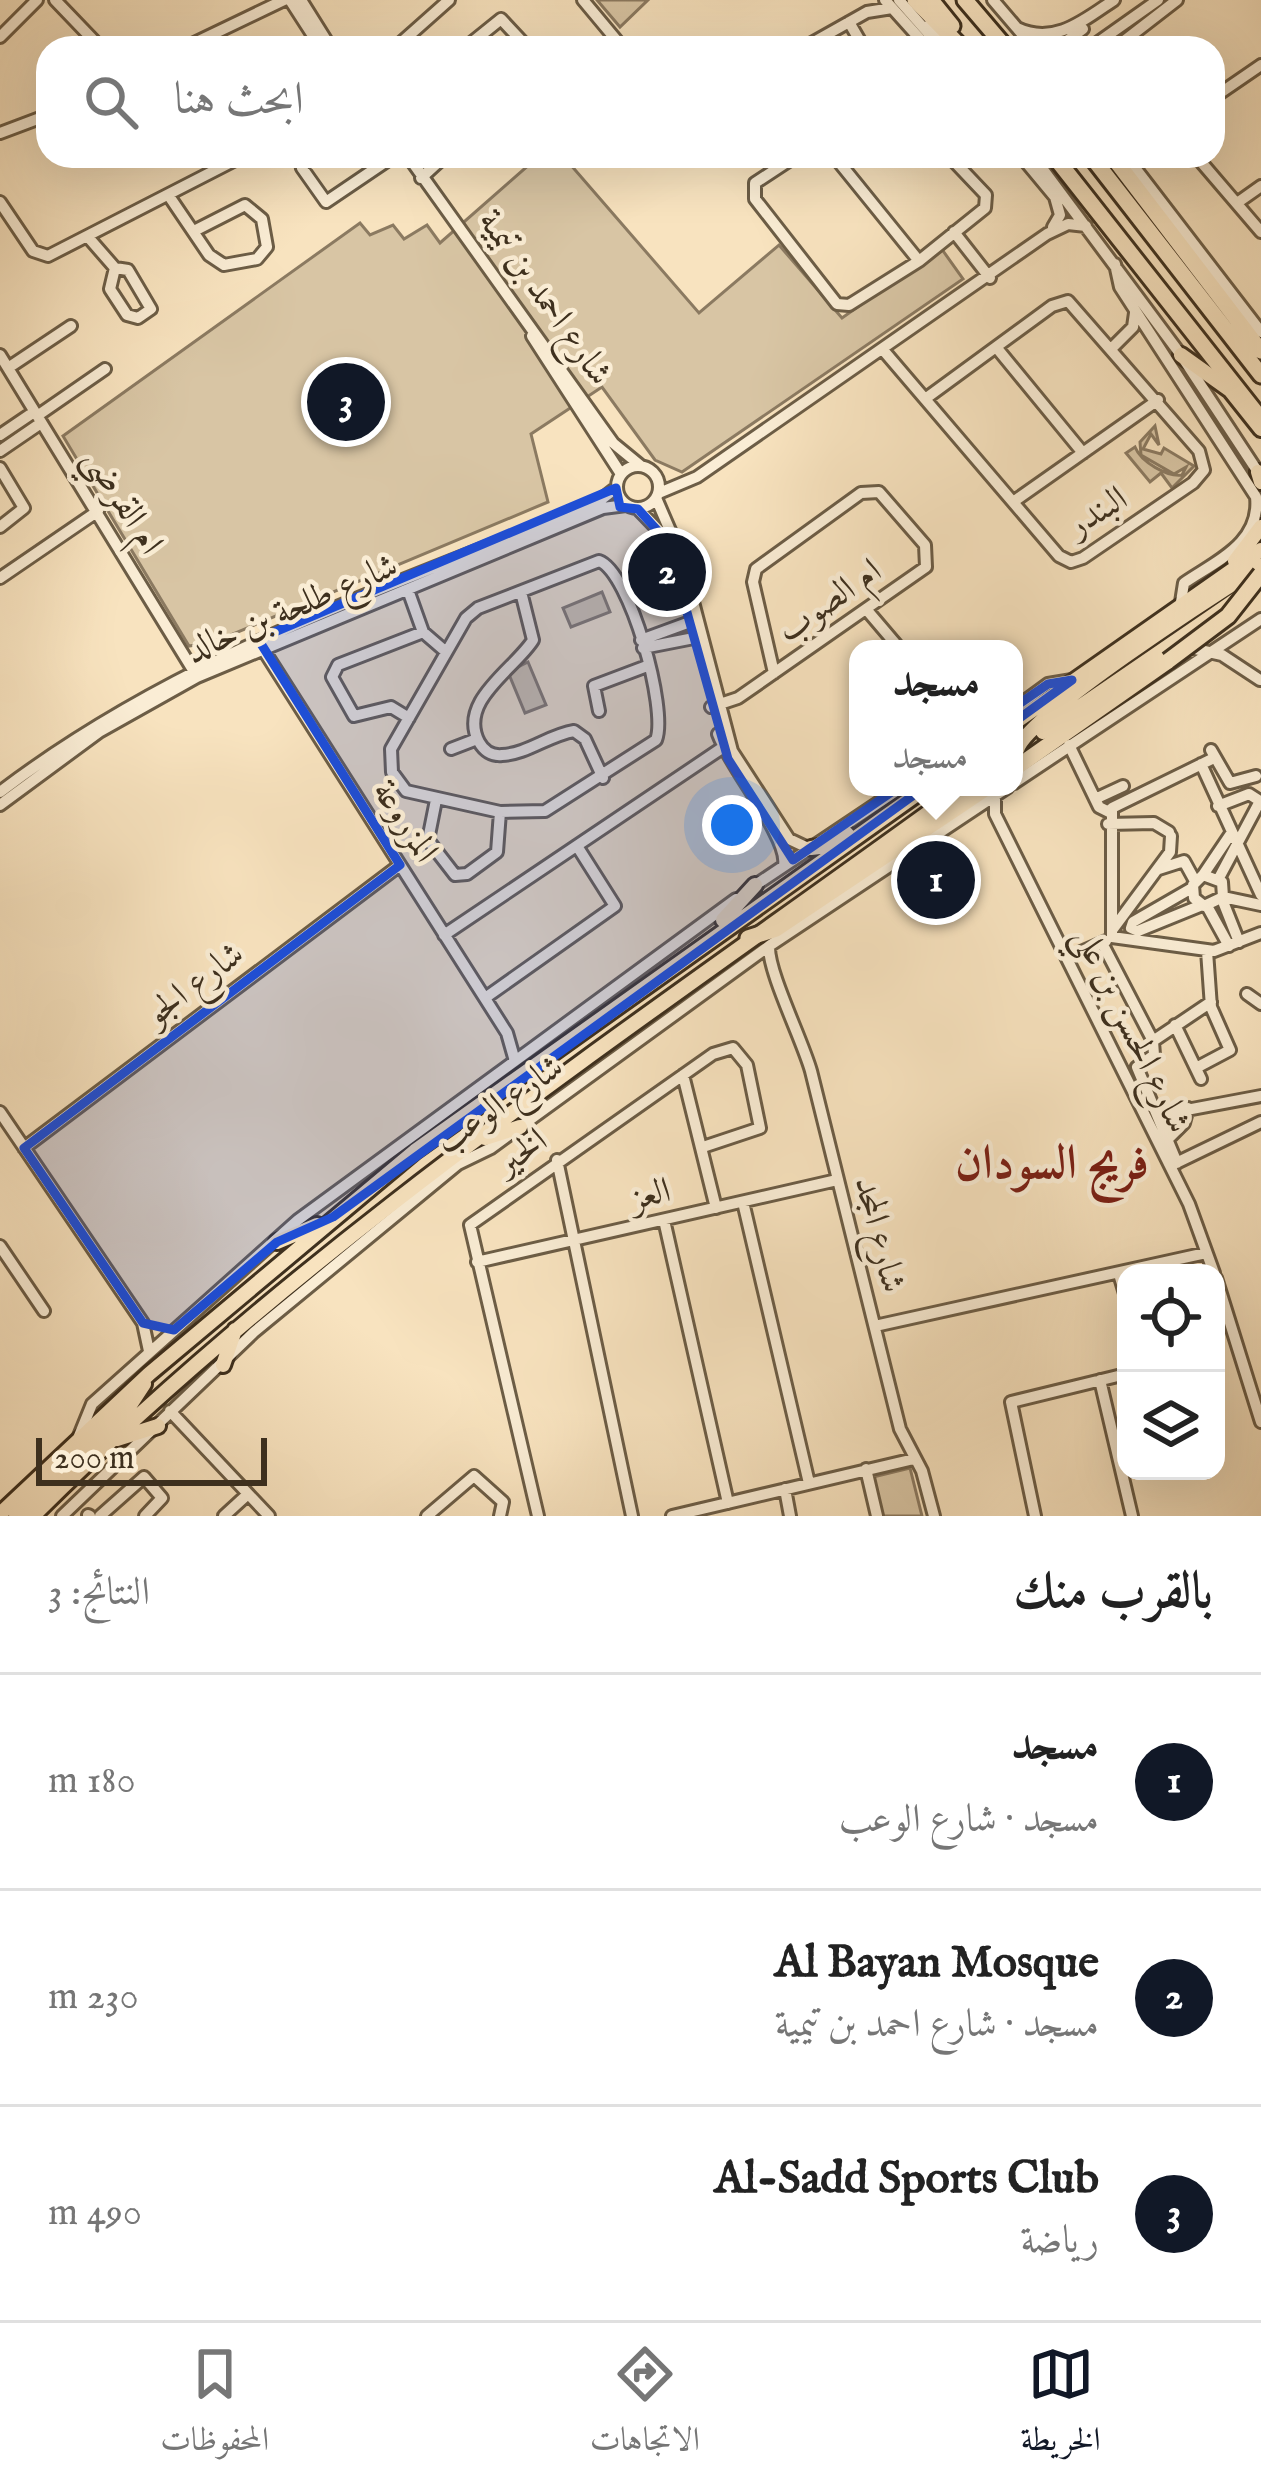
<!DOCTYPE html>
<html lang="ar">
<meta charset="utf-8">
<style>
body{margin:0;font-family:"IM FELL English",Amiri,serif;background:#f2f2f2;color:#222;direction:rtl}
.controls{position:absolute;right:36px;bottom:36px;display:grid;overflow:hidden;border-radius:24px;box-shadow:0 12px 48px #0002}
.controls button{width:108px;height:108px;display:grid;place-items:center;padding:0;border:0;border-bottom:3px solid #e0e0e0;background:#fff;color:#222;font:60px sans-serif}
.scale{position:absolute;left:36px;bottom:30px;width:231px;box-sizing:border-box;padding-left:12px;border:6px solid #3e301e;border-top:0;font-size:33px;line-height:42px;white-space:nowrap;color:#3e301e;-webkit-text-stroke:9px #faedd5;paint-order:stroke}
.you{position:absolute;left:732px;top:825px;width:42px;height:42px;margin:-30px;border:9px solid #fff;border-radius:50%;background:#1a73e8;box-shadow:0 0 0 18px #1a73e833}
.badge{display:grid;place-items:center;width:78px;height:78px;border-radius:50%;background:#111827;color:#fff;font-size:39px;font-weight:700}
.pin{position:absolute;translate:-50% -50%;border:6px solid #fff;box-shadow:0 3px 12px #0006}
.popup{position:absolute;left:849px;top:640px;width:174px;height:156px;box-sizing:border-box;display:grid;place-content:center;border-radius:24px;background:#fff;filter:drop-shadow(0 3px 9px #0005);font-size:39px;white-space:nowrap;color:#767676}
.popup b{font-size:45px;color:#222}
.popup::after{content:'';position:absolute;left:50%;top:100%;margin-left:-24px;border:24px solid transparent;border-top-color:#fff}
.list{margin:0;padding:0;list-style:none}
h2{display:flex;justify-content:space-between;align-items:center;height:156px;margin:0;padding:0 48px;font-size:51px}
h2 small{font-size:39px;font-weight:400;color:#767676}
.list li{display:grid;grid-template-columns:78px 1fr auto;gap:36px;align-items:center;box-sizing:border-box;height:216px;padding:0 48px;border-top:3px solid #e0e0e0}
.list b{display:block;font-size:45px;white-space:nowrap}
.list p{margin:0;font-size:39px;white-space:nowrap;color:#767676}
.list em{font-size:39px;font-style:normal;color:#767676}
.icon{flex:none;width:66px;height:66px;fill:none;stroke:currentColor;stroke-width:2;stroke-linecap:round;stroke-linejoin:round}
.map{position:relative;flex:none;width:1261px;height:1516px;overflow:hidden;direction:ltr}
.search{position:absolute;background:#fff;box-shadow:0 12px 48px #0002;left:36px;right:36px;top:36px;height:132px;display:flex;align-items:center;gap:30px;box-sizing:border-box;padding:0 42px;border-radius:36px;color:#767676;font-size:45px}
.sheet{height:804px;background:#fff}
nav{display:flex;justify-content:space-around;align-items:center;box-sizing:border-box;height:168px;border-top:3px solid #e0e0e0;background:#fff;font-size:33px;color:#767676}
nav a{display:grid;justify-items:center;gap:6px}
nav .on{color:#111827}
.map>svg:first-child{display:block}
.green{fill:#d8c5a4;stroke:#8b7a61;stroke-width:3}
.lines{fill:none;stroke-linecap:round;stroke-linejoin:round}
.minor-casing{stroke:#6c5d46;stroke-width:16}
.major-casing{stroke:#3e301e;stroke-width:20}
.highway-casing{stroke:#3e301e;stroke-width:21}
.minor{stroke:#faedd5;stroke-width:10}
.major{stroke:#f8e3bf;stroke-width:14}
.highway{stroke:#f8e3bf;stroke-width:15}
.highway-bridge-casing{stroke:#3e301e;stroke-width:21;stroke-linecap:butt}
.highway-bridge{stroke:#f8e3bf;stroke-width:15}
.marked{fill:#1d4ed8;fill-opacity:0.2;stroke:#1d4ed8;stroke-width:9;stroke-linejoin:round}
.labels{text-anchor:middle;stroke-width:9;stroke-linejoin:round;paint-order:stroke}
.street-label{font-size:36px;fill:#3e301e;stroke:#faedd5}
.district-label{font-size:48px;font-weight:bold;fill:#7a1f14;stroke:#faedd5}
</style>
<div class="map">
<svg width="1261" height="1516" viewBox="0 0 1261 1516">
<rect width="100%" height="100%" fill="#f8e3bf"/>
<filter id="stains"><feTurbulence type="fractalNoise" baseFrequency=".00167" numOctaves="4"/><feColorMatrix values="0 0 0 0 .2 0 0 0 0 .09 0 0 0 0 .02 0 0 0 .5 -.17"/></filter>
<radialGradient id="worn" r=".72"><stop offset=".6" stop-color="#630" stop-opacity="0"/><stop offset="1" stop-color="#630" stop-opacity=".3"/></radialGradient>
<path class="green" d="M597 0H648L620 27Z
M539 156H563L699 313 779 245 842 318 941 248 963 279 682 472 655 460 602 387 531 434 548 502 214 642 189 646 63 436 360 223 370 235 393 225 404 239 427 225 440 243Z
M1155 426 1159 445 1151 434 1143 449 1161 454 1164 448 1194 466 1172 488 1161 473 1150 482 1126 453 1135 447C1141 462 1167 477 1182 475L1186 467 1174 474 1141 455 1140 442Z
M602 592 610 612 571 627 563 608Z
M528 662 546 705 525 713 508 672Z
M910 1468 922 1516H879L869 1478Z"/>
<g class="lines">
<defs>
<path id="minor" d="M55 0 101 48
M290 0 321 48
M301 0 331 48
M583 0 623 48
M885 0 928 48
M899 0 929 34
M993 0 1034 48
M849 22 864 48
M929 25 951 48
M1017 28C1054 46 1084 20 1114 0
M0 37 37 0
M184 48 284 0
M395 48 449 0
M465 48 501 19 528 48
M803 48 867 12 892 8
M1057 48 1083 29
M1090 48 1158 0
M1115 48 1177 0
M1213 98 1261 65
M0 133 48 115
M311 156 302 168 326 202 394 156
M408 156 613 443 641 466
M796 156 755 183V199L837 304 849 305 919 261 985 208 986 195 949 156
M834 156 919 261
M901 156 904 160
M1021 156 1055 197 1060 215 1053 227
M1033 156 1181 355 1258 472
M1126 156 1261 332
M1196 156 1261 232
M421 178 445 156
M169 196 209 255 224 265 257 259 267 247 262 219 245 205 194 231
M0 202 33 251 48 256 243 156
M1237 203 1261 186
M954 232 990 278
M88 237 115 268 128 270 151 309 138 318 127 315 110 289 115 268
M1115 264 1120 287 1256 497C1261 543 1216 561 1184 583L1181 602
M532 336 621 474
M996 347 1083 453
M1112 348 1133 327 1135 313
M884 351 1059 556 1071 562 1083 558 1193 483 1204 470 1199 451 1068 301 1052 306 925 399
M0 355 196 675
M8 368 71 326
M37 416 105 369
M0 435 34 412
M0 451 41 423
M617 487a21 21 0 1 1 42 0a21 21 0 1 1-42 0Z
M0 468 24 508 0 527
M659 493 697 477 1047 234 1068 224 1086 226
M656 498 681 556 732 751 789 839 808 848
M1013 502 1158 400
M638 509 665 537
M599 561C630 572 668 710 656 740L545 811 500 812 406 791 392 772 391 749 466 618 478 608Z
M0 578 98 511
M408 590 423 632 445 651
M521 592 533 640C516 668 457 701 479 742 484 751 492 756 502 755 527 754 549 735 574 731L585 739 603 778
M866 609 900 649
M641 640 690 622
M261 646 507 1033 515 1061
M643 648 694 638
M1191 648 1222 655 1260 680
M711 707 738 698 926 567 925 545 879 492 861 493 756 569 753 582 774 673
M1014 709 1048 684 1072 680
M599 711 594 686 647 666
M409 718 391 707 354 716 332 677 338 665 423 632
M718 734C730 767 789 838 784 865
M1069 745 1099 807 1109 812
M451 749 477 739
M1211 750 1230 783 1256 776
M1214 758 1112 808V937L1214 951 1261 933
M1201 764 1261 895
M1014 783 1261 619
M0 792C183 653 388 589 598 502L616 488
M995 796V814L1189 1204 1214 1273
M1095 799 1123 786
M436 800 428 840 455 875 467 874 497 852 500 812
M0 805 99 732 197 677 603 508 626 505
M1218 806 1249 794 1260 801 1219 878
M1108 824 1154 823 1169 832
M1159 869 1184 861 1195 881
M1203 875 1230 835
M751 888 902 787
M1192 888 1133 922 1131 928 1138 931 1202 905
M1223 897 1222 882 1203 875 1193 885 1194 898 1204 906 1223 897 1261 905
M1222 899 1239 942
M1207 906 1229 946
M1113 929 1170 852 1171 836
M444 935 725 746
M1102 943 1153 1041 1154 1055 1137 1067 1177 1163
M769 946C768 972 802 1039 811 1071L900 1429 922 1471 934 1516
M1081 952 1106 941
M1247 994 1261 1004
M485 998 615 906 577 846
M1175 1025 1201 1079
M1153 1041 1211 1002
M1196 1068 1230 1050 1211 1007 1207 951
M683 1075 716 1208
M0 1112 143 1323 149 1351
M1160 1115 1261 1096
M1170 1137 1184 1123 1188 1108
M24 1148 400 865
M557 1160 632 1516
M1172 1165 1261 1122
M743 1202 809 1483
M664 1220 728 1503
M0 1246 44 1311
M477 1262 837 1180
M1119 1274 1126 1297
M1216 1278 1261 1422
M875 1326 1206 1253
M1100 1380 1132 1516
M170 1411 269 1516
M79 1436 92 1404 298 1220 736 899
M866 1469 877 1516
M785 1489 790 1516
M88 1515 90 1516
M62 1516 254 1332 458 1164 491 1148 769 946 1008 787
M100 1516 144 1477 162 1498 145 1516
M224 1516 248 1494
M427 1516 474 1476 503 1502 500 1516
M538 1516 470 1225 713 1054 733 1048 747 1065 760 1128 703 1147
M672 1516 914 1459
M1035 1516 1011 1402 1126 1374"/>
<path id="major" d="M1181 355 1230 390 1261 429
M1258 472 1261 482
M1235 561 1261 527
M1014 723 1261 550
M1043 732 1237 599
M1017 750C1026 716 1221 591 1261 566
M811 848 828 846 847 834
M723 920 755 885
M485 1138 520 1127
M277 1242 317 1225
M223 1365 235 1330
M117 1439 158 1426
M0 1514 149 1374 415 1151 927 787
M16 1516 125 1413 144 1384
M33 1516C315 1235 644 1020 964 787"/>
<path id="highway" d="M915 0 962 48
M931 0 952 26
M965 0 1006 48
M1054 156 1261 419
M1091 156 1261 375
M1112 156 1261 351
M1014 769 1168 661
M748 938 776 929 988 787"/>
</defs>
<use href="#minor" class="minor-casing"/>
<use href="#major" class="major-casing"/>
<use href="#highway" class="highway-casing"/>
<use href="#minor" class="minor"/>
<use href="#major" class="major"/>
<use href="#highway" class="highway"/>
<defs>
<path id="highway-bridge" d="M1168 661 1228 616 1261 574"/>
</defs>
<use href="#highway-bridge" class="highway-bridge-casing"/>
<use href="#highway-bridge" class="highway-bridge"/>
</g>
<path class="marked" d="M616 488 620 507 638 509 667 541 728 759 793 860 1048 684 1072 680 333 1217 277 1242 174 1330 143 1323 24 1148 400 865 258 639Z"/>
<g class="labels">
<g class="street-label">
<text transform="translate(547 296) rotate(55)" y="13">شارع احمد بن تيمية</text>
<text transform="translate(125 500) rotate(58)" y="13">ام القرضي</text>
<text transform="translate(1096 510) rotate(-32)" y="13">البندر</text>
<text transform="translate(828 599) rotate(-35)" y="13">ام الصوب</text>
<text transform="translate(291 606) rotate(-23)" y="13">شارع طلحة بن خالد</text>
<text transform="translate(407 820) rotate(57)" y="13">المزروعة</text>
<text transform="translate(193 982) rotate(-37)" y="13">شارع الجو</text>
<text transform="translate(1134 1029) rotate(64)" y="13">شارع الحسن بن علي</text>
<text transform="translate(498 1102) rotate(-34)" y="13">شارع الوعب</text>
<text transform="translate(520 1150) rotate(-35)" y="13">الخير</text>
<text transform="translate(650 1192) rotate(-13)" y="13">العز</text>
<text transform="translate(882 1234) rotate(76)" y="13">شارع المجد</text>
</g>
<g class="district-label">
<text x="1052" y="1178">فريج السودان</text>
</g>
</g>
<rect width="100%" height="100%" filter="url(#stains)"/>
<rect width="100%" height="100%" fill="url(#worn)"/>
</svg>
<div class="controls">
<button><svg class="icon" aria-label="locate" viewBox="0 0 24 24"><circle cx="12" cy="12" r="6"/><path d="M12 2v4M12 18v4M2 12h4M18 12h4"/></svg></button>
<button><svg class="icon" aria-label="layers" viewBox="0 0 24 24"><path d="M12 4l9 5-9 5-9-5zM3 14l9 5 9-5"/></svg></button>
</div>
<div class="scale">200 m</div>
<div class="you"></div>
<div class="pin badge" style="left:936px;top:880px">1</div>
<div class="popup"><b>مسجد</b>مسجد</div>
<div class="pin badge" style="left:667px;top:572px">2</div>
<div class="pin badge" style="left:346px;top:402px">3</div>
<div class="search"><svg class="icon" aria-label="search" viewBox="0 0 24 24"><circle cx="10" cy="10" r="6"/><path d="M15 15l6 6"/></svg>ابحث هنا</div>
</div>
<section class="sheet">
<h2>بالقرب منك<small>النتائج: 3</small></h2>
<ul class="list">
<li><span class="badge">1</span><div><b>مسجد</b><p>مسجد · شارع الوعب</p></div><em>180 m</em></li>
<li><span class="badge">2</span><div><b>Al Bayan Mosque</b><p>مسجد · شارع احمد بن تيمية</p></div><em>230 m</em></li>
<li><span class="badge">3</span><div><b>Al-Sadd Sports Club</b><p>رياضة</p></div><em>490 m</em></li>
</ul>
</section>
<nav>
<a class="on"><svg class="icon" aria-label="map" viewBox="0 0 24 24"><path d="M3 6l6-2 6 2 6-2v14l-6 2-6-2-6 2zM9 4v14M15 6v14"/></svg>الخريطة</a>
<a><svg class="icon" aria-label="directions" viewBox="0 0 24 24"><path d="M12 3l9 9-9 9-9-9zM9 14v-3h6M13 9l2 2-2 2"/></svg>الاتجاهات</a>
<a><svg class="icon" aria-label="saved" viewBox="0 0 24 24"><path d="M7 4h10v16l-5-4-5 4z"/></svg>المحفوظات</a>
</nav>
